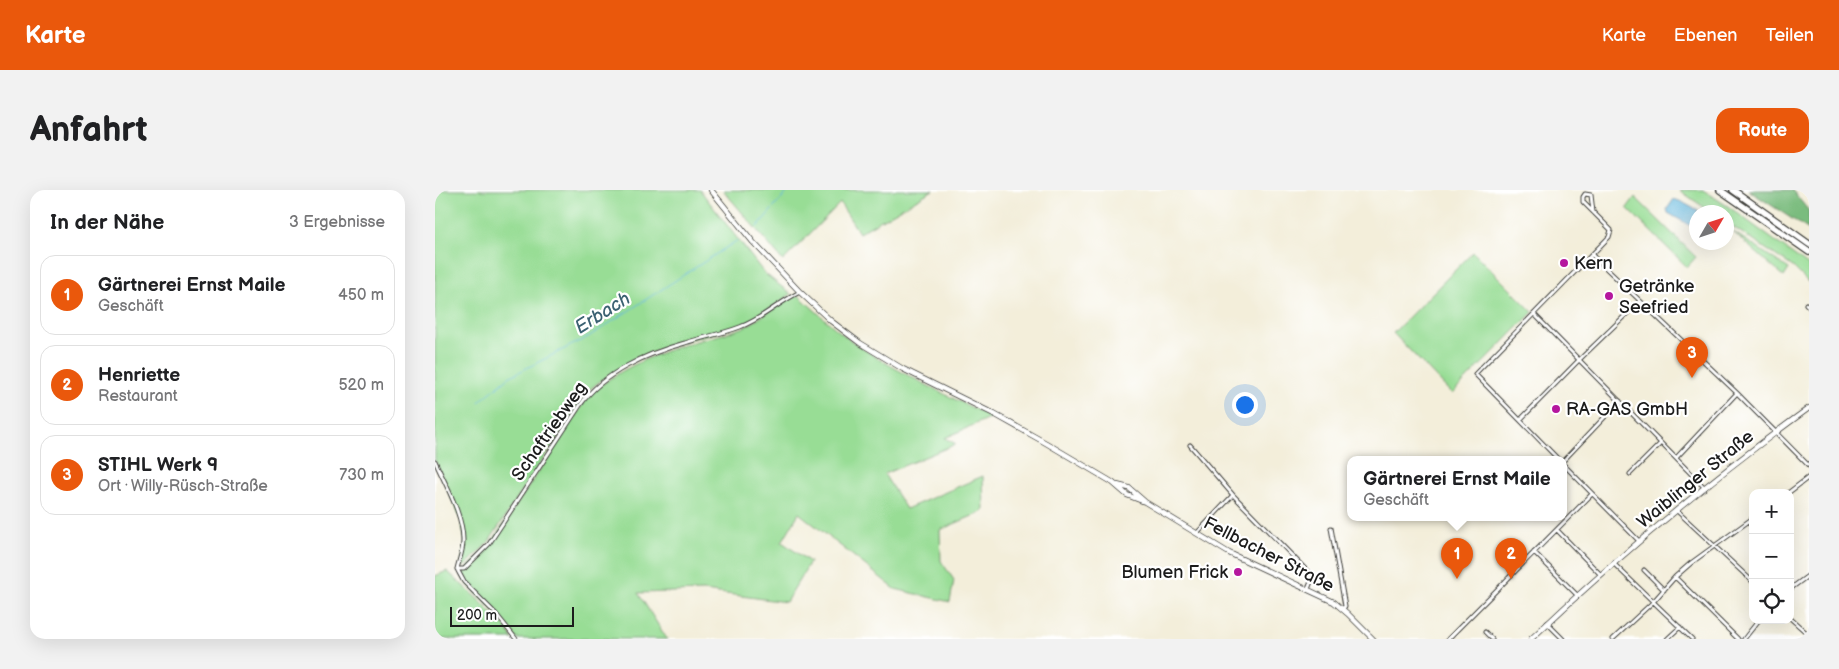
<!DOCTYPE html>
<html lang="de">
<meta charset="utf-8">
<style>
body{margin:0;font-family:"Balsamiq Sans",sans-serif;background:#f2f2f2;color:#202124}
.controls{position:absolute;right:15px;bottom:15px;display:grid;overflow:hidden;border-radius:10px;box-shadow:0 5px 20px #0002}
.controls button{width:45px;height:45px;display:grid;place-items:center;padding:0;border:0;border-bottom:1px solid #e0e0e0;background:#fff;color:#202124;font:25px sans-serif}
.compass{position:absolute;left:1254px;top:15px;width:45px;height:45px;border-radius:50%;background:#fff;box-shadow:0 5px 20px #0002;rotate:51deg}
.scale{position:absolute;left:15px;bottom:12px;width:124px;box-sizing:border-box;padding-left:5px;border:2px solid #1c1c1c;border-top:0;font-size:14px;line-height:18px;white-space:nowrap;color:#1c1c1c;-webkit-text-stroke:4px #fff;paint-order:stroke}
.you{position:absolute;left:809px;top:214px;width:18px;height:18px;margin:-12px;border:4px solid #fff;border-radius:50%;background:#1a73e8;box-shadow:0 0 0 8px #1a73e833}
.badge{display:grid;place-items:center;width:32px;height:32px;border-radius:50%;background:#ea580c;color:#fff;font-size:16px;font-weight:700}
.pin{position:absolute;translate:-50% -41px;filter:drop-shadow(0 1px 2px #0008)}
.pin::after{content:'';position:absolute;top:26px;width:18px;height:15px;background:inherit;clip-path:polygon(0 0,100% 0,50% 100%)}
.popup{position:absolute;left:912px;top:266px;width:220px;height:65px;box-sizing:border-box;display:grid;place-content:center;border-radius:10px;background:#fff;filter:drop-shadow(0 1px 4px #0005);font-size:16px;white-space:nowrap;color:#757577}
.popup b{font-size:19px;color:#202124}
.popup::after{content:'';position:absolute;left:50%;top:100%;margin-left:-10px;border:10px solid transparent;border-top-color:#fff}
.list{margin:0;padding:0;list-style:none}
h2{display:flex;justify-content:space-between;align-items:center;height:65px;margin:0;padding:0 20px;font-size:21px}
h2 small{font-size:16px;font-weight:400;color:#757577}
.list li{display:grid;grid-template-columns:32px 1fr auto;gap:15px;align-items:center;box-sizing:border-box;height:80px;margin:0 10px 10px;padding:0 10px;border:1px solid #e0e0e0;border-radius:15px}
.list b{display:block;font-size:19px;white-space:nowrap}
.list p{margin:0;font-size:16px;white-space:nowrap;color:#757577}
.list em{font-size:16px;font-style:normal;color:#757577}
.icon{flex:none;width:28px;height:28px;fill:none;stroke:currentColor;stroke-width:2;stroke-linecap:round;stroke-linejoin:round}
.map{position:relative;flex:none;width:1374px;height:449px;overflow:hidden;border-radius:15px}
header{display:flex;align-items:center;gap:30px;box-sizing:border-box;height:70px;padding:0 25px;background:#ea580c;color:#fff}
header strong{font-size:24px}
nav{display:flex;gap:28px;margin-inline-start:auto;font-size:18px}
.intro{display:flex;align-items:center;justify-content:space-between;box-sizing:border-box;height:120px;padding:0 30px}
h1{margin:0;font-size:35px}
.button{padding:12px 22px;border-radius:15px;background:#ea580c;color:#fff;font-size:18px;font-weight:700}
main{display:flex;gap:30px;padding:0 30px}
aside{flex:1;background:#fff;border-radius:15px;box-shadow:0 5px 20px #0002}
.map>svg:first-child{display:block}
.green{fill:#98dd95;stroke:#5a7c58}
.forest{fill:#7abc7e;stroke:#4b6c4d}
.water{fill:#60b6dc;stroke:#3e697c}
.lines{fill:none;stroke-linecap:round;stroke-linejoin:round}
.stream{stroke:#60b6dc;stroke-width:1}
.minor-casing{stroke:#3c3c38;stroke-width:5}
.tertiary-casing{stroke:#3c3c38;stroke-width:6}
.secondary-casing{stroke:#3c3c38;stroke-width:6}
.trunk-casing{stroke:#3c3c38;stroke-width:8}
.minor{stroke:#fff;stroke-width:3}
.tertiary{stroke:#fff;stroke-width:4.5}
.secondary{stroke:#fff;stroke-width:4.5}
.trunk{stroke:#fff;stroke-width:5.5}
.poi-dot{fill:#b5179e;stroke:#fff;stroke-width:2}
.labels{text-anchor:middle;stroke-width:4.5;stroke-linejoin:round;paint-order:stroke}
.poi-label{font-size:18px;fill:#1c1c1c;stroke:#fff;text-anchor:start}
.street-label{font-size:18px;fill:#1c1c1c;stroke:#fff}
.water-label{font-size:19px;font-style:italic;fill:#3b6172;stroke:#fff}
</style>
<header>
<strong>Karte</strong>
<nav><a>Karte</a><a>Ebenen</a><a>Teilen</a></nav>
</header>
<div class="intro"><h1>Anfahrt</h1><a class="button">Route</a></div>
<main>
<aside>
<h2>In der Nähe<small>3 Ergebnisse</small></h2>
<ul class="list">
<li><span class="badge">1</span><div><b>Gärtnerei Ernst Maile</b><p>Geschäft</p></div><em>450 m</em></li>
<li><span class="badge">2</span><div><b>Henriette</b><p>Restaurant</p></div><em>520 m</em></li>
<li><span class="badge">3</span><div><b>STIHL Werk 9</b><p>Ort · Willy-Rüsch-Straße</p></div><em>730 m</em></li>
</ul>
</aside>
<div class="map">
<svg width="1374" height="449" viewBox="0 0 1374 449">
<rect width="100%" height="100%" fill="#fff"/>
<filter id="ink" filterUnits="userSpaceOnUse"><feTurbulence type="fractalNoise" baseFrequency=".02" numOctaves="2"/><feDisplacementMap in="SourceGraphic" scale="10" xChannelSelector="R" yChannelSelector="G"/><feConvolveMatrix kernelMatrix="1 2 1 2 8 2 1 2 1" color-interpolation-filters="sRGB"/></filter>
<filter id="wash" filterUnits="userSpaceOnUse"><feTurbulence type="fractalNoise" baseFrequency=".0096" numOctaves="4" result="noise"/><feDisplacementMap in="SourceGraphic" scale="20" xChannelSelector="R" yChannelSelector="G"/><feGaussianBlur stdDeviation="1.12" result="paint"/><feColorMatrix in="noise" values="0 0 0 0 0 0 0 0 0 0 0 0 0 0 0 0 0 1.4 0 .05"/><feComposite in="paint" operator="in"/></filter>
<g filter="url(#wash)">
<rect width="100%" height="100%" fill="#f3eeda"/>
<path class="green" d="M0 0H265L329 83 356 104C340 115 323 129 304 136 286 142 267 146 249 151 214 162 178 178 152 202L53 353 30 376 27 377 26 374 30 352 26 331 0 270Z
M288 0H498L424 43 405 13 348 71Z
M1244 0H1268L1294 17 1374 76V93L1358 77 1292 33V22H1276Z
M1200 7 1261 67 1252 77 1192 18Z
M1297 41 1354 79 1349 87Z
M1038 62 1098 122 1017 204 958 143Z
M363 105C383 123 403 142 425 157 466 184 512 205 556 227L510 248 521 254 449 284 471 319 548 286 549 321 505 340 506 371 519 390 515 412 460 399 364 323 347 352 375 372 351 412 269 401 203 403 232 449H82L72 434 31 393 26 384 55 355 154 205C180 181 215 166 248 155 267 149 288 145 307 138 327 129 345 111 363 105Z
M12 381 47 413 69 435 78 449H0V386Z"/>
<path class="forest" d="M1313 0H1357L1374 21V40Z"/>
<path class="water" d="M1239 9 1247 12 1265 22H1262L1261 39 1233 23 1232 19Z"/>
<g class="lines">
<path class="stream" d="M322 37 354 0
M44 212 74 187 153 147 303 50"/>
</g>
</g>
<g filter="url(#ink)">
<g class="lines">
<defs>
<path id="minor" d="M1157 65 1302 203 1374 276
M1371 114 1374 117
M1099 124 1270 298
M1085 230 1144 170 1205 111
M755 255 798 305 878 387 873 399
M1241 268 1302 203
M1124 270 1040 184 1174 47 1176 40 1148 12V7L1150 4 1156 5 1158 22
M0 271C10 294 29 326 28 352 28 361 24 370 22 379
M1128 271 1185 211
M1128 274 1204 351
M1195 284 1226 253
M1353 303 1374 287
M1242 321 1318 392
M896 338 910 416 908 419
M1122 340 1166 385
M762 343 798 305
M1099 362 1143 406
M1179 374 1257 449
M22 379H29L54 354 146 214C168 183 213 163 250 153 268 147 287 144 305 137 327 129 344 112 365 102
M22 379 29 392 61 424 81 449
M1209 380 1229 400
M1240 387 1303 449
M1355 399 1374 385
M1355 428 1374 445
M1112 433 1128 449
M1050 442 1057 449
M1013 449 1157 304
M1178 449 1218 412 1240 387 1256 373 1318 328
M1232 449 1245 437
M1309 449 1324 430"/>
<path id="tertiary" d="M1096 449C1183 366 1276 289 1374 218"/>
<path id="secondary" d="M276 0 318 52 365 102 396 131 425 153 468 179 559 224 611 253 677 292 692 305 710 312 794 363 899 412 913 424 938 449
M682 295 694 298 709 311"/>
<path id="trunk" d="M1285 0 1374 62
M1298 0 1374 54"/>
</defs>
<use href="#minor" class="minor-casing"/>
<use href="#tertiary" class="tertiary-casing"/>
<use href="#secondary" class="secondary-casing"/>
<use href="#trunk" class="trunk-casing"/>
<use href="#minor" class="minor"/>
<use href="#tertiary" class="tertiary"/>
<use href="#secondary" class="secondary"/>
<use href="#trunk" class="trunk"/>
</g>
</g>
<g class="poi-dot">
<circle cx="1129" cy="73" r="5"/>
<circle cx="1174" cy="106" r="5"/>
<circle cx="1121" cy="219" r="5"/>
<circle cx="803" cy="382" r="5"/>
</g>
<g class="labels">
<g class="poi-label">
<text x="1139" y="79">Kern</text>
<text x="1184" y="102">Getränke<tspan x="1184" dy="21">Seefried</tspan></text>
<text x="1131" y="225">RA-GAS GmbH</text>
<text x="793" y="388" text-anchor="end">Blumen Frick</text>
</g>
<g class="street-label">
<text transform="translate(114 241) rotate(-55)" y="6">Schaftriebweg</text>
<text transform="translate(1260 289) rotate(-39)" y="6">Waiblinger Straße</text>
<text transform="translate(834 364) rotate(27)" y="6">Fellbacher Straße</text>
</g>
<g class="water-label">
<text transform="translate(167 122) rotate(-32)" y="7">Erbach</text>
</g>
</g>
</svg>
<div class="controls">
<button>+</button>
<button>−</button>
<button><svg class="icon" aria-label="locate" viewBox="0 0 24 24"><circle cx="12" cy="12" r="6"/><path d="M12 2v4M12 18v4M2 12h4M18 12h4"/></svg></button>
</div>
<svg class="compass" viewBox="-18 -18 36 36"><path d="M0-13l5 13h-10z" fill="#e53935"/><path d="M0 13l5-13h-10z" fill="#757577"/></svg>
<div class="scale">200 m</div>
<div class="you"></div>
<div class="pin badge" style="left:1022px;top:389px">1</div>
<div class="popup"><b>Gärtnerei Ernst Maile</b>Geschäft</div>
<div class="pin badge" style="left:1076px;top:389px">2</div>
<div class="pin badge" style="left:1257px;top:188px">3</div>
</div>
</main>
